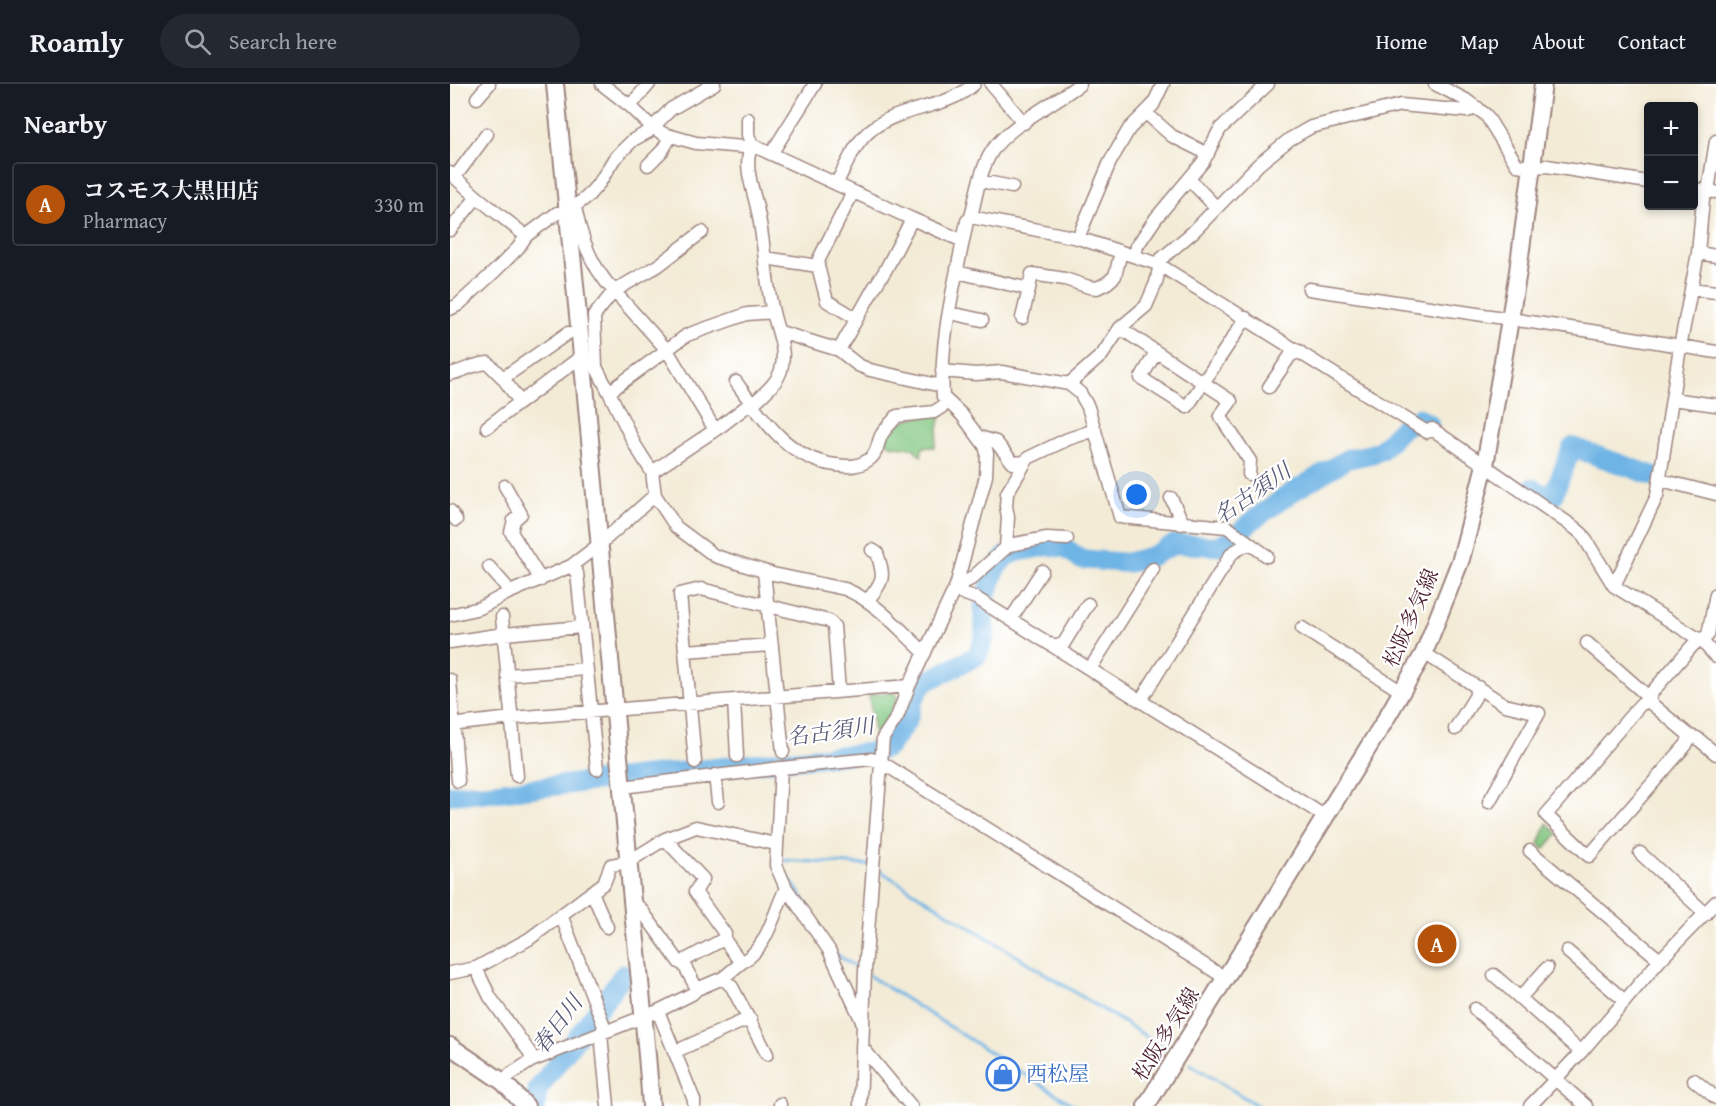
<!DOCTYPE html>
<meta charset="utf-8">
<style>
body{margin:0;font-family:"Gentium Book Plus","Noto Serif JP",serif;background:#242831;color:#f1f3f6}
.controls{position:absolute;right:18px;top:18px;display:grid;overflow:hidden;border-radius:6px;box-shadow:0 3px 9px #0003}
.controls button{width:54px;height:54px;display:grid;place-items:center;padding:0;border:0;border-bottom:2px solid #363941;background:#171b24;color:#f1f3f6;font:30px sans-serif}
.you{position:absolute;left:687px;top:411px;width:21px;height:21px;margin:-15px;border:4px solid #fff;border-radius:50%;background:#1a73e8;box-shadow:0 0 0 9px #1a73e833}
.badge{display:grid;place-items:center;width:39px;height:39px;border-radius:50%;background:#b45309;color:#fff;font-size:20px;font-weight:700}
.pin{position:absolute;translate:-50% -50%;border:3px solid #fff;box-shadow:0 2px 6px #0006}
.list{margin:0;padding:0;list-style:none}
h2{display:flex;justify-content:space-between;align-items:center;height:78px;margin:0;padding:0 24px;font-size:26px}
h2 small{font-size:20px;font-weight:400;color:#9ea1a6}
.list li{display:grid;grid-template-columns:39px 1fr auto;gap:18px;align-items:center;box-sizing:border-box;height:84px;margin:0 12px 12px;padding:0 12px;border:2px solid #363941;border-radius:6px}
.list b{display:block;font-size:22px;white-space:nowrap}
.list p{margin:0;font-size:20px;white-space:nowrap;color:#9ea1a6}
.list em{font-size:20px;font-style:normal;color:#9ea1a6}
.icon{flex:none;width:33px;height:33px;fill:none;stroke:currentColor;stroke-width:2;stroke-linecap:round;stroke-linejoin:round}
.map{position:relative;flex:none;width:1266px;height:1022px;overflow:hidden}
header{display:flex;align-items:center;gap:36px;box-sizing:border-box;height:84px;padding:0 30px;background:#171b24;border-bottom:2px solid #363941}
header strong{font-size:28px}
nav{display:flex;gap:33px;margin-inline-start:auto;font-size:21px}
.search{width:420px;height:54px;background:#242831;display:flex;align-items:center;gap:15px;box-sizing:border-box;padding:0 21px;border-radius:33px;color:#9ea1a6;font-size:22px}
main{display:flex}
aside{flex:1;background:#171b24}
.map>svg:first-child{display:block}
.green{fill:#83c781;stroke:#667356;stroke-width:1.5}
.lines{fill:none;stroke-linecap:round;stroke-linejoin:round}
.stream{stroke:#6eb4e5;stroke-width:3}
.river{stroke:#6eb4e5;stroke-width:20}
.street-casing{stroke:#9e8580;stroke-width:15}
.secondary-casing{stroke:#9e8580;stroke-width:20}
.street{stroke:#fff;stroke-width:12}
.secondary{stroke:#fff;stroke-width:16}
.labels{text-anchor:middle;stroke-width:4.5;stroke-linejoin:round;paint-order:stroke}
.street-label{font-size:21px;fill:#4a1f2b;stroke:#fff}
.shop-label{font-size:21px;fill:#366cbe;stroke:#fff;text-anchor:start}
.water-label{font-size:22px;font-style:italic;fill:#585b75;stroke:#fff}
</style>
<header>
<strong>Roamly</strong>
<div class="search"><svg class="icon" aria-label="search" viewBox="0 0 24 24"><circle cx="10" cy="10" r="6"/><path d="M15 15l6 6"/></svg>Search here</div>
<nav><a>Home</a><a>Map</a><a>About</a><a>Contact</a></nav>
</header>
<main>
<aside>
<h2>Nearby<small></small></h2>
<ul class="list">
<li><span class="badge">A</span><div><b>コスモス大黒田店</b><p>Pharmacy</p></div><em>330 m</em></li>
</ul>
</aside>
<div class="map">
<svg width="1266" height="1022" viewBox="0 0 1266 1022">
<rect width="100%" height="100%" fill="#fff"/>
<filter id="ink" filterUnits="userSpaceOnUse"><feTurbulence type="fractalNoise" baseFrequency=".0167" numOctaves="2"/><feDisplacementMap in="SourceGraphic" scale="12" xChannelSelector="R" yChannelSelector="G"/><feConvolveMatrix kernelMatrix="1 2 1 2 8 2 1 2 1" color-interpolation-filters="sRGB"/></filter>
<filter id="wash" filterUnits="userSpaceOnUse"><feTurbulence type="fractalNoise" baseFrequency=".008" numOctaves="4" result="noise"/><feDisplacementMap in="SourceGraphic" scale="24" xChannelSelector="R" yChannelSelector="G"/><feGaussianBlur stdDeviation="1.35" result="paint"/><feColorMatrix in="noise" values="0 0 0 0 0 0 0 0 0 0 0 0 0 0 0 0 0 1.4 0 .05"/><feComposite in="paint" operator="in"/></filter>
<g filter="url(#wash)">
<rect width="100%" height="100%" fill="#f3ebd6"/>
<path class="green" d="M491 329 485 363H473L471 372 463 364 440 361 435 356C443 333 470 333 491 329Z
M445 608 447 615 430 653 425 657 419 611Z
M1097 739 1108 750 1094 765 1089 760Z"/>
<g class="lines">
<path class="stream" d="M330 776 419 781
M427 785 718 966
M336 791 351 811 370 843
M386 870 410 886
M418 891 625 1022
M740 980 808 1022"/>
<path class="river" d="M966 336 969 334 979 340
M1082 404 1099 414 1103 412 1122 363 1204 392
M0 711 27 709 30 710 328 677 418 669 438 664 457 637 464 614 473 599 527 572 535 553 533 527 536 514 546 484 556 472 567 468 598 462 616 464 630 475 677 479 702 472 725 460 766 462 780 457 803 436 844 407 897 375 921 370 931 366 953 343 958 341
M85 1022 88 1005 174 890"/>
</g>
</g>
<g filter="url(#ink)">
<g class="lines">
<defs>
<path id="street" d="M152 0 180 22 202 43 214 50 246 59 294 63 302 61 462 135 513 157
M541 0 574 39
M985 0 1016 16 1036 31 1067 81 1082 83 1097 82 1198 98
M27 14 39 0
M180 22 199 0
M696 29 722 52 758 70
M298 35V51L302 61C292 81 304 107 308 128 315 161 315 195 323 228 327 247 337 265 331 286 327 300 312 311 302 321
M321 70 365 0
M198 81 212 67 221 52
M0 89 27 113 76 152
M5 93 37 50
M739 95 762 119
M531 97 562 103
M386 100C396 82 405 58 422 45 451 22 496 26 524 0
M1244 105 1265 108
M118 127 137 113 150 98 164 75 183 56 198 48 221 25 264 0
M521 133 628 154 708 180 977 348 982 345 1125 444 1132 450 1164 502 1252 557 1266 573
M0 146 27 113
M252 148 209 181 164 207 217 266 265 346
M628 154 660 78 679 45 703 21 713 0
M1248 169 1266 172
M685 172 687 162 706 134 753 78 770 45 818 0
M315 174 368 182 369 175 403 108
M368 182 377 217 406 234
M507 188 579 205 572 234
M579 205 582 190 615 195 639 203 647 204 657 199 665 192 671 168
M859 205 1141 247 1266 268
M1241 205 1266 208
M0 225 8 221 45 187 68 164 76 152 107 129 126 128C132 158 143 185 164 207L144 232 146 283 159 308 237 251 297 230 323 228
M500 229 532 236
M670 244 781 317 770 332 800 377 799 390
M330 248 389 266 424 204 435 187 462 135
M389 266 408 281 420 286 492 302
M706 268 691 294 737 323 796 234
M492 287 526 290 552 288 619 300
M0 290C14 287 23 280 38 279L53 294 70 318
M53 294 118 249
M286 298C311 333 339 376 386 381 399 383 410 383 421 374 429 367 427 358 432 350 436 344 442 338 447 332L484 328 498 319
M819 303 840 272 849 267
M159 308 185 361 202 388
M1222 315 1266 321
M37 343 132 272
M529 353 546 358 563 379 575 378
M1211 396 1266 410
M55 402 71 430 64 436 61 448 91 496
M205 411 202 388 271 342 301 319
M721 414 731 435V440
M0 427 6 436
M556 464 558 433 556 422 557 409 578 374 618 355 645 346
M817 472 777 443 670 433 638 323 630 309 619 300 652 271 670 244 696 222 706 199 711 175 743 148 809 80 840 55 861 43 951 21 1017 27 1028 24
M121 482 127 489 147 685
M39 483 55 501 58 509
M314 488 333 668
M506 502 521 495 559 461 597 454 617 455
M1164 502 1207 412 1230 263 1248 169 1253 115 1258 107 1266 57
M504 506 526 514 542 524 876 733
M1266 510 1258 551 1243 561 1203 607 1198 617 1240 652 1247 654 1266 670
M418 516C434 496 435 494 427 469L422 466
M0 531 30 524 58 509 121 482 150 460 205 411 226 443 265 472 323 490 395 505C427 518 450 546 475 569
M52 533 67 692
M561 535 592 487
M852 544 952 608
M0 558 54 550 131 543
M1137 559 1193 608 1198 617 1190 621 1096 731 1139 772 1236 661 1240 652
M605 563 614 559 638 520
M235 567 322 561
M974 569 1055 621 1089 629 1039 718
M640 585 703 485
M57 591 136 585
M0 596 8 697
M284 616 287 672
M691 616 782 469 799 459
M0 641 62 634 459 602
M1005 645 1025 613 1028 603
M245 678 230 510 251 505 379 537 384 542 389 607
M265 691 268 718
M172 703 331 684
M215 755 253 795 245 808 275 850 274 855 237 875 234 881
M1080 767 1210 876
M1190 769 1256 830
M142 808 157 843
M183 820 190 824 229 878 234 881 247 905 242 910 208 927
M111 831 154 942 151 950 158 1022
M1117 867 1175 917
M291 879C318 864 323 830 336 804
M26 884 40 913 80 969 81 977
M0 889 26 884 79 855 154 799 161 781 178 778 215 755 246 743 326 760
M1044 891 1131 968
M273 894 282 903 317 970
M247 905 273 894 291 879 274 855
M1070 914 1097 884
M1025 925 1136 1022
M412 937 379 866 336 804 326 781 331 684 421 675 431 678 777 895
M412 963 461 1022
M224 968 291 938 301 936
M1244 996 1266 1014
M53 998 58 992 81 977 208 927 244 1016V1022
M330 1020V1022
M410 1022 415 887 433 654 447 633 459 602 506 502 536 392 537 369 535 362 512 331 493 313C489 255 506 194 517 137L521 133C526 112 530 86 542 67 558 42 605 19 630 0
M1080 1022 1131 968 1210 876 1266 818"/>
<path id="secondary" d="M105 0C131 253 155 507 177 760 184 848 195 934 201 1022
M0 962 53 998 76 1022
M696 1022 934 638 974 569 1011 475 1035 381 1054 271 1068 187 1093 0"/>
</defs>
<use href="#street" class="street-casing"/>
<use href="#secondary" class="secondary-casing"/>
<use href="#street" class="street"/>
<use href="#secondary" class="secondary"/>
</g>
</g>
<defs>
<symbol id="shop-ring" viewBox="-11 -11 22 22"><circle r="9.5" fill="#fff" stroke="#3f7fe0" stroke-width="1.5"/><path d="M-5-2.5h2.3a2.7 3.5 0 0 1 5.4 0H5L5.5 6h-11ZM-1.5-2.5h3a1.5 2.3 0 0 0-3 0Z" fill="#3f7fe0"/></symbol>
</defs>
<g fill-rule="evenodd">
<use href="#shop-ring" x="534" y="971" width="38" height="38"/>
</g>
<g class="labels">
<g class="street-label">
<text transform="translate(961 534) rotate(-66)" y="7">松阪多気線</text>
<text transform="translate(716 950) rotate(-58)" y="7">松阪多気線</text>
</g>
<g class="shop-label">
<text x="576" y="997">西松屋</text>
</g>
<g class="water-label">
<text transform="translate(802 409) rotate(-35)" y="8">名古須川</text>
<text transform="translate(380 647) rotate(-8)" y="8">名古須川</text>
<text transform="translate(107 940) rotate(-53)" y="8">春日川</text>
</g>
</g>
</svg>
<div class="controls">
<button>+</button>
<button>−</button>
</div>
<div class="you"></div>
<div class="pin badge" style="left:987px;top:860px">A</div>
</div>
</main>
